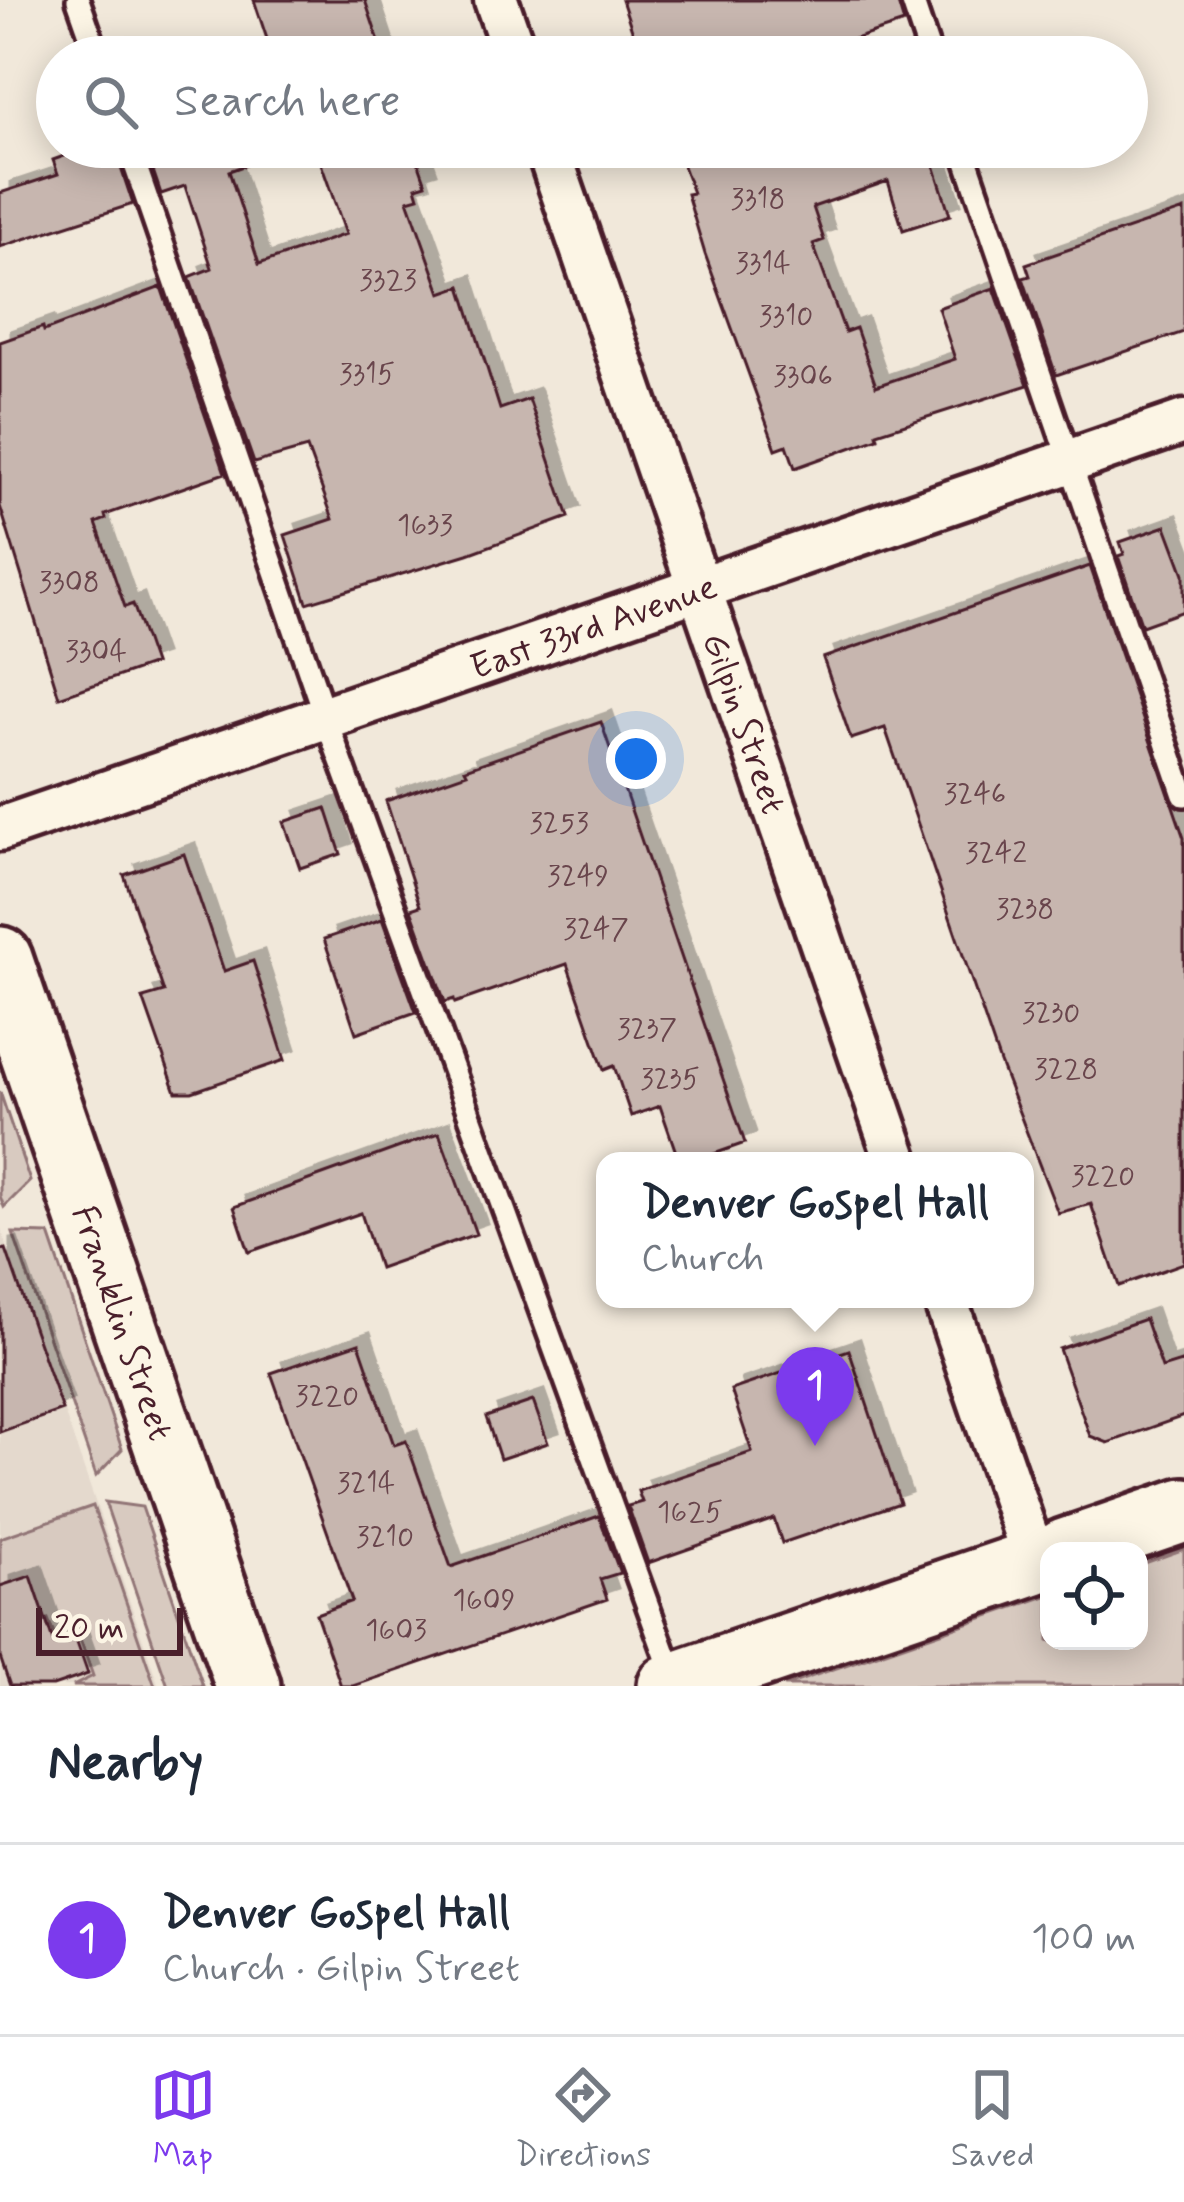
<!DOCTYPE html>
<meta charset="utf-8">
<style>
body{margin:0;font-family:Mynerve,sans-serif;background:#f2f2f3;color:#1f2937}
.controls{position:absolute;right:36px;bottom:36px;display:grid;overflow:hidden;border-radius:24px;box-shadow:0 6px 30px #0003}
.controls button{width:108px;height:108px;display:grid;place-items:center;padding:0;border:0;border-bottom:3px solid #e0e1e3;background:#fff;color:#1f2937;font:60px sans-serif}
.scale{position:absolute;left:36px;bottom:30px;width:147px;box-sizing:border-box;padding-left:12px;border:6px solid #4a1f2b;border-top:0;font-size:33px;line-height:42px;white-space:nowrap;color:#4a1f2b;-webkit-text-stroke:9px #fcf5e5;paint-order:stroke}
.you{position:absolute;left:636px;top:759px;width:42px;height:42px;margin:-30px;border:9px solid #fff;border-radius:50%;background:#1a73e8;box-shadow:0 0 0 18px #1a73e833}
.badge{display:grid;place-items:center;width:78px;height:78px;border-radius:50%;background:#7c3aed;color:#fff;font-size:39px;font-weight:700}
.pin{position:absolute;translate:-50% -99px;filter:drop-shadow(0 3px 6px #0008)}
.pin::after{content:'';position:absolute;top:63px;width:42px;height:36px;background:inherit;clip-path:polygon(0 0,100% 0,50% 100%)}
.popup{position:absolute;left:596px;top:1152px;width:438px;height:156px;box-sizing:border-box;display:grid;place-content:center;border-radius:24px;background:#fff;filter:drop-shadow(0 3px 9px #0005);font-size:39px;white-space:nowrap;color:#747a83}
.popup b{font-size:45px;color:#1f2937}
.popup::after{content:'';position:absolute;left:50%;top:100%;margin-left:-24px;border:24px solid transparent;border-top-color:#fff}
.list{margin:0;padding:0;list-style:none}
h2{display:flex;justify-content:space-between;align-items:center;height:156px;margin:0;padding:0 48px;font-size:51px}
h2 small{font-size:39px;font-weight:400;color:#747a83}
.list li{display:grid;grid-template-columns:78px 1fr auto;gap:36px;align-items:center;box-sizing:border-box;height:192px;padding:0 48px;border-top:3px solid #e0e1e3}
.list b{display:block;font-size:45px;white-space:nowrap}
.list p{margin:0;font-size:39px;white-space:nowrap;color:#747a83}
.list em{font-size:39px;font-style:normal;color:#747a83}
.icon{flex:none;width:66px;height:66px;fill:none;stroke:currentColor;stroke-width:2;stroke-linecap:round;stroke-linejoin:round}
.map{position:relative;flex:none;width:1184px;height:1686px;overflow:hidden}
.search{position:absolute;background:#fff;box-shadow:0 6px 30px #0003;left:36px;right:36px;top:36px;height:132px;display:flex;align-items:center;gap:30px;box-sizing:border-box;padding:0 42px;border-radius:66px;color:#747a83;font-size:45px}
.sheet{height:348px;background:#fff}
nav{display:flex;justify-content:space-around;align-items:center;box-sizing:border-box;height:168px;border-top:3px solid #e0e1e3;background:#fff;font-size:33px;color:#747a83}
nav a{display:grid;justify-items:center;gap:6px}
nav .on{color:#7c3aed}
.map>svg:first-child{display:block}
.built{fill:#e4d9cd}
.green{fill:#d8cac0;stroke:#917476;stroke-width:3}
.building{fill:#c7b6af;stroke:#4a1f2b;stroke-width:3;filter:url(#shadow)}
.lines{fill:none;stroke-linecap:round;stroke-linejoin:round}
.lane-casing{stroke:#4a1f2b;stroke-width:30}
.street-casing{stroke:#4a1f2b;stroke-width:51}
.secondary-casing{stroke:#4a1f2b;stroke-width:72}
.lane{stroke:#fcf5e5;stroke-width:21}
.street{stroke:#fcf5e5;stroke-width:42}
.secondary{stroke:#fcf5e5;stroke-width:63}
.labels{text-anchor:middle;stroke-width:12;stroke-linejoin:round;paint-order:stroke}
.number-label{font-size:30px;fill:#69454c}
.street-label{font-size:36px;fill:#4a1f2b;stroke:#fcf5e5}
</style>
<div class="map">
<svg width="1184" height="1686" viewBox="0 0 1184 1686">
<defs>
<filter id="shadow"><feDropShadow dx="11" dy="-11" stdDeviation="0" flood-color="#0004"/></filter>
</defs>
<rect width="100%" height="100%" fill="#f1e8da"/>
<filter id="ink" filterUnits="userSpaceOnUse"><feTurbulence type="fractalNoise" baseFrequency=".00833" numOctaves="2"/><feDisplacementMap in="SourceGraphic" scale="24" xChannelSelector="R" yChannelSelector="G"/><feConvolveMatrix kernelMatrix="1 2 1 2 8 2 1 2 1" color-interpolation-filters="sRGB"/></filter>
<g filter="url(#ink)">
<path class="built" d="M0 1226 159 1686H0Z"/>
<path class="green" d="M0 1092 30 1181 4 1207 0 1196Z
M13 1233 49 1234 122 1449 96 1476Z
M105 1502 142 1507 203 1686H168Z
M93 1506 155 1686H73L93 1676 78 1633 56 1639 48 1619 0 1637V1538Z
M1184 1549V1686H784L1049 1595V1641H1139V1565Z"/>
<path class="building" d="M254 0H365L384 57H273Z
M622 0H897L904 23 799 57H641Z
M64 147H114L133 204 0 247V193L58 174 53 160 67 155Z
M145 147H279L280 153 229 171 259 264 346 234 319 158 352 147H413L426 184 416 187 419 197 408 200 441 293 461 286 500 409 529 399 569 517 468 554 307 603 285 535 333 519 307 448 254 463 189 277 212 268 185 186 161 194Z
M676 147H947L950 159 934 165 950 215 903 230 888 181 813 207 824 240 813 244 845 332 856 328 876 386 955 359 938 308 994 288 1028 385 877 433 878 438 795 468 787 445 776 449 705 254 687 194 693 193Z
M1184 210V332L1056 375 1023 278 1030 276 1026 264Z
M161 287 225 473 105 515 106 519 96 523 125 607 133 604 154 664 59 697 0 506V342L43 327 44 331Z
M1166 526 1184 574V611L1142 626 1118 556 1124 554 1120 542Z
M1090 566 1184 838V1263L1119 1286 1091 1204 1058 1213 1000 1063 885 728 851 739 823 658Z
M601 722 745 1143 694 1161H679L660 1106 631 1116 614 1066 604 1070 567 964 455 1003 454 999 445 1002 411 909 420 906 386 801 467 773 465 769Z
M326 808 341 854 300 868 284 822Z
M184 854 224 971 253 961 285 1060 192 1092H176L143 998 164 992 124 875Z
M382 919 416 1012 356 1033 324 939Z
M439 1133 476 1234 379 1268 361 1213 249 1252 234 1207Z
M6 1249 62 1410 0 1432V1250Z
M1145 1319 1162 1368 1184 1361V1416L1108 1443 1090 1436 1059 1349Z
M359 1343 394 1445 406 1441 451 1567 599 1516 620 1573 600 1579 607 1599 353 1686H341L316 1614 352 1601 271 1373Z
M849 1350 900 1503 782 1543 774 1519 648 1563 628 1506 642 1502 638 1491 752 1452 731 1390Z
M533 1401 548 1443 500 1459 486 1417Z
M31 1576 54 1644 75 1637 88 1674 53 1686H10L0 1657V1586Z"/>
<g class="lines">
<defs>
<path id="lane" d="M78 0 98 57
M912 0 931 57
M129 147 325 717 674 1678
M962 147 1184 795"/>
<g id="street">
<path d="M496 0 516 57"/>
<path id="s1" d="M547 147 897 1161"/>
<path id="s2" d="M0 829 1184 422"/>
<path d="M945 1299 1035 1561"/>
</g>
<g id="secondary">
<path id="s3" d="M0 959 248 1686"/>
<path d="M1065 1551 1184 1510"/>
<path d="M670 1686 1049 1557"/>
</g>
</defs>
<use href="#lane" class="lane-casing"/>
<use href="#street" class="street-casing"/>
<use href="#secondary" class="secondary-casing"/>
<use href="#lane" class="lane"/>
<use href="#street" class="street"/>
<use href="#secondary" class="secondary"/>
</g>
</g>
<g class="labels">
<g class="number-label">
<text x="758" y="208">3318</text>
<text x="763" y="272">3314</text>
<text x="388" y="289">3323</text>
<text x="786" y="325">3310</text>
<text x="367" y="383">3315</text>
<text x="803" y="385">3306</text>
<text x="425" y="534">1633</text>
<text x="69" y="591">3308</text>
<text x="96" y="660">3304</text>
<text x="975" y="803">3246</text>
<text x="559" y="832">3253</text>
<text x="996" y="862">3242</text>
<text x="578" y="885">3249</text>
<text x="1025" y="918">3238</text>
<text x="596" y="938">3247</text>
<text x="1051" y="1022">3230</text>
<text x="647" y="1038">3237</text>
<text x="1066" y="1078">3228</text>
<text x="670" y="1088">3235</text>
<text x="1103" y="1185">3220</text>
<text x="327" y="1405">3220</text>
<text x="366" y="1492">3214</text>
<text x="690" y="1521">1625</text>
<text x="385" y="1546">3210</text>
<text x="484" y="1609">1609</text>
<text x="396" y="1639">1603</text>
</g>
<g class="street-label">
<text dy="13" stroke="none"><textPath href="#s2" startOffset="627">East 33rd Avenue</textPath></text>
<text dy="13" stroke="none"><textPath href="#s1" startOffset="609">Gilpin Street</textPath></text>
<text dy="13" stroke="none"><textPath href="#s3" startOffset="384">Franklin Street</textPath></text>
</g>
</g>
</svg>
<div class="controls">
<button><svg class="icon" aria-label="locate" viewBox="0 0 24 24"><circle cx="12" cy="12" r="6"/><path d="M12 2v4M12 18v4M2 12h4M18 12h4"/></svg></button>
</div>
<div class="scale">20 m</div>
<div class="you"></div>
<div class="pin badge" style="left:815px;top:1446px">1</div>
<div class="popup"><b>Denver Gospel Hall</b>Church</div>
<div class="search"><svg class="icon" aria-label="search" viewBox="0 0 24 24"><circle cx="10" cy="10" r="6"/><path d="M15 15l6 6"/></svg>Search here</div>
</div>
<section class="sheet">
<h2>Nearby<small></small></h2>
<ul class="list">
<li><span class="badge">1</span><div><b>Denver Gospel Hall</b><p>Church · Gilpin Street</p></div><em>100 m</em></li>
</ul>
</section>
<nav>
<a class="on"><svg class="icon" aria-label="map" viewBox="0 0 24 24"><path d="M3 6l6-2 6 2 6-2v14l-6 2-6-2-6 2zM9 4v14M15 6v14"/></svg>Map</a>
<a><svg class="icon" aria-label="directions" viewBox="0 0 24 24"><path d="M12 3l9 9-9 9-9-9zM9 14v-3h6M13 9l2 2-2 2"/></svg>Directions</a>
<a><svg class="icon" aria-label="saved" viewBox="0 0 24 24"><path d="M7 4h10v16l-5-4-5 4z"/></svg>Saved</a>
</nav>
